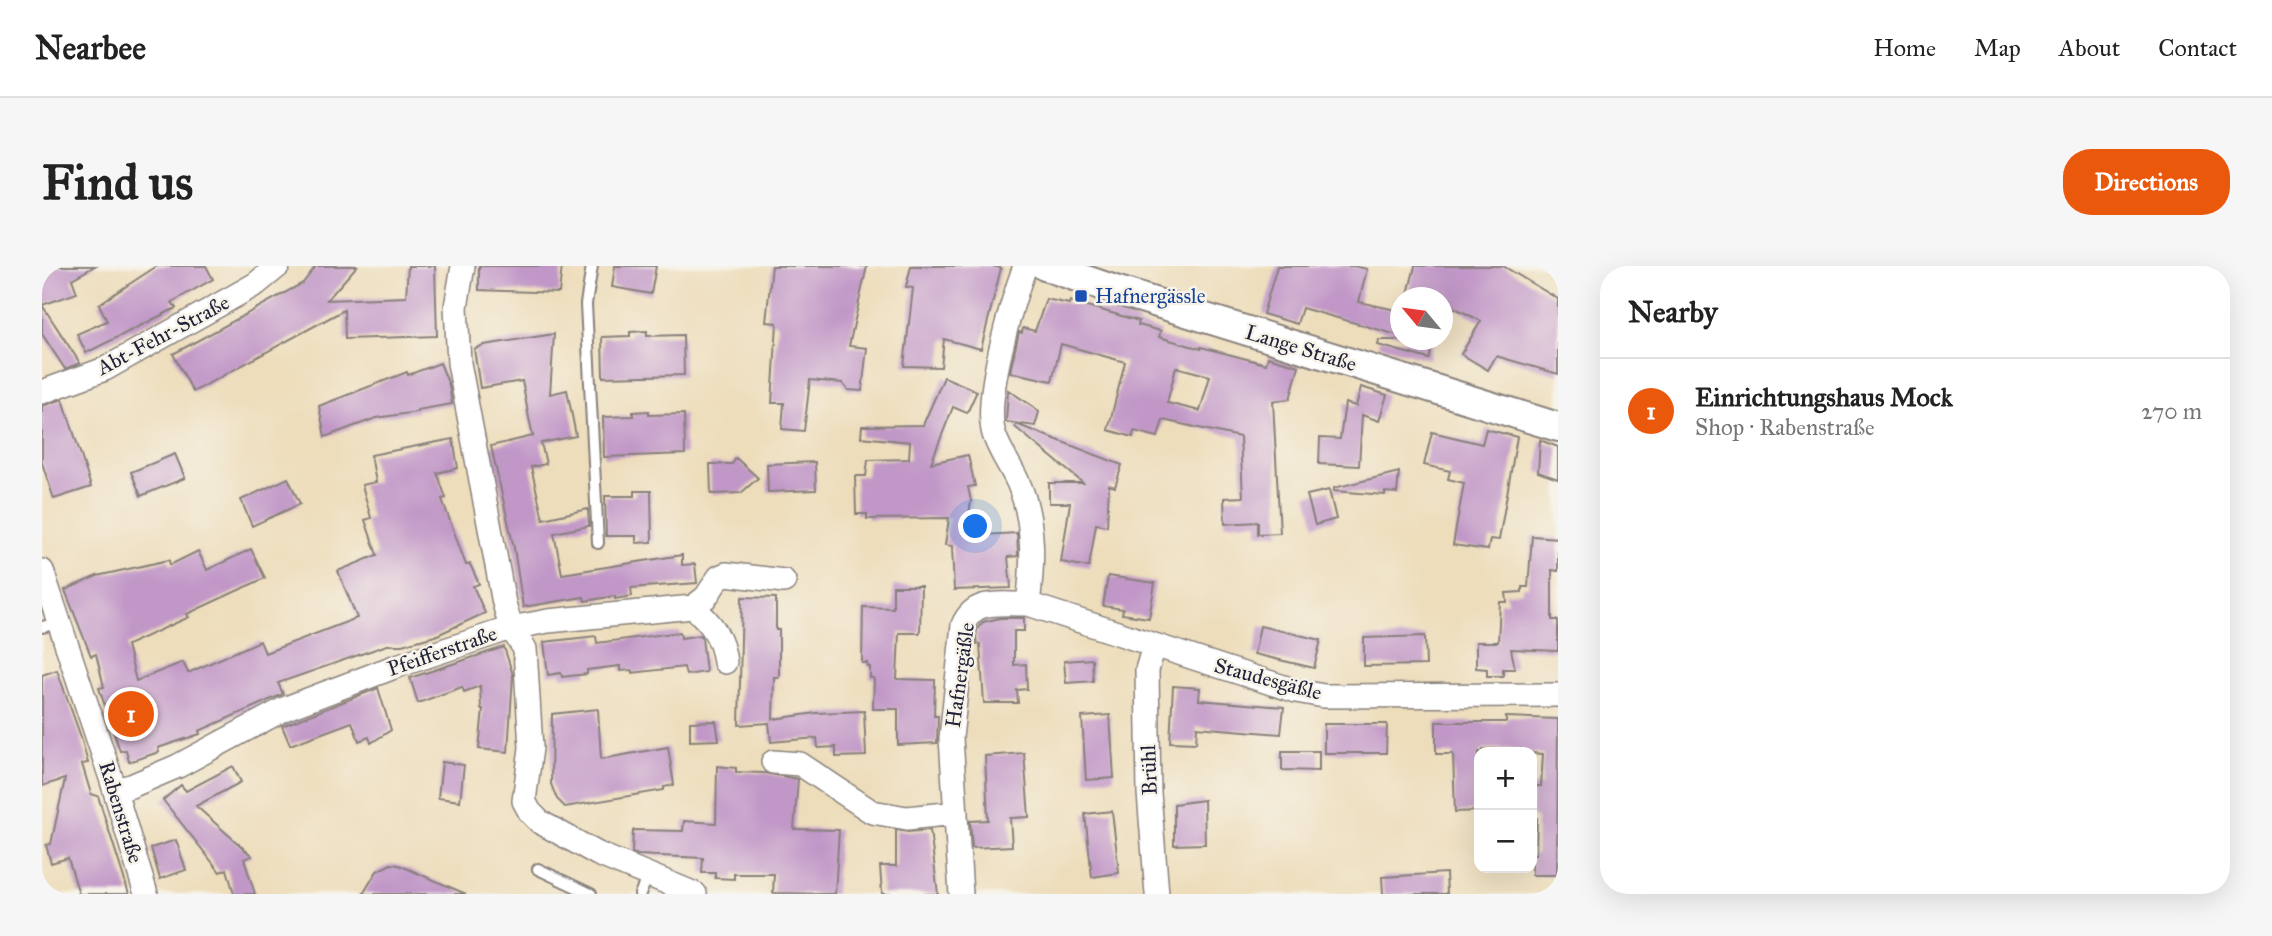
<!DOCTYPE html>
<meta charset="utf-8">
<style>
body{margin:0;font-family:"IM FELL Great Primer",serif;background:#f6f6f6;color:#222}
.controls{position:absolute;right:21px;bottom:21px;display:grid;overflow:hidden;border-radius:14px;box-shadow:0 7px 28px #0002}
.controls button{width:63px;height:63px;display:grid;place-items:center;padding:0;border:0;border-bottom:2px solid #e0e0e0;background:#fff;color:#222;font:35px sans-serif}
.compass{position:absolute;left:1348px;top:21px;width:63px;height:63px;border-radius:50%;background:#fff;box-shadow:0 7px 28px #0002;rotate:299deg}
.you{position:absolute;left:934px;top:261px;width:24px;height:24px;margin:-18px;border:5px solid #fff;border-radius:50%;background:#1a73e8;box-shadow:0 0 0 10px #1a73e833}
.badge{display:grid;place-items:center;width:46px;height:46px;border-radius:50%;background:#ea580c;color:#fff;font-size:23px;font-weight:700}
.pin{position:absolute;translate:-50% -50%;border:4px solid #fff;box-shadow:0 2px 7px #0006}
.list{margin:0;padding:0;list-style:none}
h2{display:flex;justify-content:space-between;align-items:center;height:91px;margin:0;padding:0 28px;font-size:30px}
h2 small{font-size:23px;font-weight:400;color:#767676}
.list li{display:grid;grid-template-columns:46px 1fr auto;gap:21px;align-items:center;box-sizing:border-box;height:105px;padding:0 28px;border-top:2px solid #e0e0e0}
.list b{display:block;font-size:26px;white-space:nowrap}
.list p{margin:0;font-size:23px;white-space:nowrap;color:#767676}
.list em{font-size:23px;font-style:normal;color:#767676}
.map{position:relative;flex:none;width:1516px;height:628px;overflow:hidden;border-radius:28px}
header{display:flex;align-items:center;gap:42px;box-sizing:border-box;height:98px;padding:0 35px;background:#fff;border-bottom:2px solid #e0e0e0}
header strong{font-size:33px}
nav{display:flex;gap:38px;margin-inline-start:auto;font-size:24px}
.intro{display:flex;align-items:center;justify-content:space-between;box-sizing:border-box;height:168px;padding:0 42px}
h1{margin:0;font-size:49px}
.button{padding:18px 32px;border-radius:28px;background:#ea580c;color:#fff;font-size:24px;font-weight:700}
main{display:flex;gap:42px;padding:0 42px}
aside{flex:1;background:#fff;border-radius:28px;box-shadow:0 7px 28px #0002}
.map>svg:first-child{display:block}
.building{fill:#c197c7;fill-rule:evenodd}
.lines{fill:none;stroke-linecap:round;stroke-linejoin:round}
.service-casing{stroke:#88807b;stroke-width:14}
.minor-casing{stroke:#88807b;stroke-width:26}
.tertiary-casing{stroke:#88807b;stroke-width:32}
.service{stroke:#fff;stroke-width:10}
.minor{stroke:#fff;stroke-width:23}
.tertiary{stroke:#fff;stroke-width:28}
.transit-dot{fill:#1a4fb4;stroke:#f7f3e8;stroke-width:2.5}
.labels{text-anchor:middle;stroke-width:5;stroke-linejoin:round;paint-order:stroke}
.transit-label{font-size:21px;fill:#164399;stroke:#f7f3e8;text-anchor:start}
.street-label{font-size:21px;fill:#22223b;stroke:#f7f3e8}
</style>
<header>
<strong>Nearbee</strong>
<nav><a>Home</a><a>Map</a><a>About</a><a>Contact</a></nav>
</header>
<div class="intro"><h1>Find us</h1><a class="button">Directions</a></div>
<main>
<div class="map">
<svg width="1516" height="628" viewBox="0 0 1516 628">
<rect width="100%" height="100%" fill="#f7f3e8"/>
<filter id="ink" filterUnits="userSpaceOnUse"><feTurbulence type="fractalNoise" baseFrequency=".0143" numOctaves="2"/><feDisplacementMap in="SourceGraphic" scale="14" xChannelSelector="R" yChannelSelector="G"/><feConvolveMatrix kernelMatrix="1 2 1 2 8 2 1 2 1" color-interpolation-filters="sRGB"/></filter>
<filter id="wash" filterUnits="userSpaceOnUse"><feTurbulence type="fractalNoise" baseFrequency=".00686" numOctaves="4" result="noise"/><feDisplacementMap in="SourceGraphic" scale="28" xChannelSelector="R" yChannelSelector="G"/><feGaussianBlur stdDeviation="1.57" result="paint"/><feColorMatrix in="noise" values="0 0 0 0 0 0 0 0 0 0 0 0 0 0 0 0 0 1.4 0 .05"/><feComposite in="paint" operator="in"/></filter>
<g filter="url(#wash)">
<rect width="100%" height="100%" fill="#edddbb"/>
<g id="blocks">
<path class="building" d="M0 0H53L30 13 35 27 0 39Z
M115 0H164L171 13 130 36 134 42 44 87 35 68 65 55 57 38Z
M274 0H315L285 34 364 31 366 0H393L395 70 303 73 302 44 151 126 131 88 261 17Z
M437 0H520L517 27 437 24Z
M573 0H614L609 28 570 21Z
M730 0H825L807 80 825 82 820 125 806 124 800 117 768 114 762 165 740 163 742 137H730L735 57 724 56Z
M869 0H950L959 2 939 83 902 73 899 101 862 100 871 22 864 21Z
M1235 0H1312L1325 3 1317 36 1359 45V70L1260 42 1255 58 1221 48Z
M1373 0H1461L1516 33V108L1454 90 1446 104 1419 88 1439 55 1401 36V32H1365Z
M1004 33 1027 38 1028 35 1097 55 1096 59 1119 65 1117 71 1159 83V81L1224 98 1226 91 1257 100 1248 133 1231 135 1238 267 1216 268V256L1183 258 1182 232 1201 231 1198 171 1121 154 1116 171 1092 165 1091 171 1066 164 1083 96 1019 78 1010 115 968 106 977 66 980 67 981 62 993 65ZM1134 101 1168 110 1158 145 1125 137Z
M0 39 38 97 23 103 0 68Z
M605 65V70L641 69 642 109 561 111 560 71 588 70V66Z
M512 68 508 128 525 124 534 170 499 177 504 198 489 201 501 253 546 243 547 260 512 267 520 308 640 289V299L653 298 655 317 589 322 590 330 573 333V330L543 335 542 331 481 341 472 282 449 180 491 170 487 152 480 115 438 122 432 83 442 79Z
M1337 74H1392L1387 93 1336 79Z
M398 97 407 119 410 138 375 144V146L334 152 283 171 277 140 365 106 366 109Z
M902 111 935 125 925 147 911 141 889 197 926 189 933 220 926 221 929 235 924 270 975 267 976 290 966 291 969 322 912 324 910 280 903 279 907 252 825 253V248H814L813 210H824L826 194 867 193 868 176 819 171 820 160 881 159Z
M1319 121 1345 129 1337 155 1320 149 1317 200 1277 198 1278 172 1298 173 1303 137 1314 140Z
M966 124 992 141 997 146 993 160 964 156Z
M21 133 49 221 12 233 0 197V140Z
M607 145V149L642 148 643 188 562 191 561 151 591 150V146Z
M974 158 1080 199 1073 221 1067 219 1065 260 1054 258 1047 301 1019 296 1028 237H1007V217H1041L973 161Z
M1444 163 1475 171 1457 274 1448 273 1446 284 1411 279 1422 217 1406 213 1408 205 1382 199 1390 166 1440 178Z
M411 173 416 202 395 207 404 232 400 233 424 299 428 298 437 318 431 320 443 347 393 370 360 379H345L236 417 241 428 157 465 158 468 116 482 117 486 87 496 84 484 78 485 57 422 62 421 54 388 49 390 23 324 55 310 127 294 128 299 156 285 165 304 209 283 223 312 145 348 147 351 85 379 94 415 141 396 146 407 218 375 223 387 315 352 296 305 335 289 323 254 329 252 320 219 334 216 329 189Z
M1498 174 1516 181V213L1496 206Z
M133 188 143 212 99 230 89 206Z
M694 192 716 212 699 227 669 228 668 198H690Z
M773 196 774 224 726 226 725 198Z
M1357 206 1355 227 1343 226V229L1292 225V222Z
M246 212 258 238 210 260 199 234Z
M1287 224 1294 253 1273 259 1265 229Z
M593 225H609L610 276 594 277V270H564L563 230H593Z
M1490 270 1516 272V305L1510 304V354H1516V385L1469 383 1473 403H1461V410H1445V403L1434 402V376H1456L1458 336H1465L1464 327 1480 326V321H1486Z
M1066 310 1113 317 1107 352 1080 348 1081 343 1061 340Z
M851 320H879L878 367H857L855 413 893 414 892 450H896L895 477 856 479V443H831L832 412H828V401H826L825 397H820L821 341 851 342Z
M700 331 734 332V364H737V411H732L731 453 774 447 822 445 824 490 794 491V481L776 482 775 472 729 476 727 457 697 459Z
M958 352H982V365H972V399L984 398 985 423 975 424 976 437H942L938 378H935L934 372 935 363 941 356Z
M1218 360 1279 374 1272 402 1212 388Z
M638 366 639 372 659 369 660 372 664 406 644 409 642 401 590 407V404L578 405V400L545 404V408L520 411 519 407 506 409 502 376 554 370 555 377Z
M1383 370 1384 399 1322 400V372Z
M462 381 471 409 466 486 437 483 441 443H439L438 420 422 426 420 421 376 437 368 412Z
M1050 393 1051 415 1024 417 1022 395Z
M15 404 39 471 46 497 40 498 49 528 56 530 87 628H37L26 592 9 597 4 579 9 578 23 513 0 520V409Z
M1131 420 1158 422 1157 434 1242 441 1239 468 1155 461 1154 477 1128 476Z
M336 422 349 464 329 477 327 471 317 475 310 456 248 479 240 460Z
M556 443 559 493 626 481 632 519 622 521V524L523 541 515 533 509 518 510 448Z
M1068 449 1072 512 1044 514 1040 451Z
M1464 451 1516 453 1515 609H1490V588H1494L1495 552 1490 551V520H1499L1501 488 1474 486V483H1441V486H1437V545L1413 546 1411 488H1394V456H1464Z
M674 455 677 474 648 475V456Z
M1282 458H1345L1344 487H1282Z
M1240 485H1277V505L1240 504Z
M982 487 987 551 968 552 970 580 930 582 928 555 946 554 943 490Z
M400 496 422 499 418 535 396 532Z
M191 500 199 516 154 540 210 590 202 593 213 628H192L185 603 178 606 121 534 139 519 144 525Z
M675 500 694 502V506L722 507 756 513 752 563 797 564 793 628 731 627 732 608H692V613L673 612V607H660L661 592 596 589 590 587 591 564 641 565 642 555 674 557Z
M1162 534 1163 578 1132 579V538Z
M1070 545 1077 607 1050 611 1043 548Z
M854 564 866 566 888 564 896 628H840L838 600H854Z
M134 574 144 604 118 613 109 582Z
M349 598 357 599 424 628H321L335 605Z
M1404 607 1405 628H1341L1340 611Z"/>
</g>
</g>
<g filter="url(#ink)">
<use href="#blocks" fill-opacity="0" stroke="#88807b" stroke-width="2"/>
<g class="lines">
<defs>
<path id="service" d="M550 0 544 38 556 277
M0 361 16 357
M496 603 549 628
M598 628 606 610"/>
<path id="minor" d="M0 126 63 103 214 18 236 0
M0 305 69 512 104 628
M986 338 1254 425 1282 430 1516 429
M651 341C670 357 680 372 683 396
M1112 380 1105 404 1107 527 1115 628
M731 496 758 498 830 546 865 552 914 547
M73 524 89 520 136 500 242 443 352 401 469 362 462 337 417 97 414 41 421 0
M653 628 556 588 498 556 488 546 482 535 489 482 483 383 469 362 506 355 651 341 664 331 677 311 684 308 742 315
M919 628 909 472 921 359C933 331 960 339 986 338 991 299 993 259 978 221 971 203 958 187 952 168 941 133 970 36 983 0"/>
<path id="tertiary" d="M1003 0 1070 23 1516 161"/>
</defs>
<use href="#service" class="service-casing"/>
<use href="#minor" class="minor-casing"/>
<use href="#tertiary" class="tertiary-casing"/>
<use href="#service" class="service"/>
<use href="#minor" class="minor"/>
<use href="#tertiary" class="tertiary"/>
</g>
</g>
<rect class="transit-dot" x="1032" y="23" width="14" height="14" rx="3.5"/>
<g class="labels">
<g class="transit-label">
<text x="1053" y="37">Hafnergässle</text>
</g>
<g class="street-label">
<text transform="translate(121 69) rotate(-28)" y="7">Abt-Fehr-Straße</text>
<text transform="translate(1259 82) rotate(17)" y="7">Lange Straße</text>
<text transform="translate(400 385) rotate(-19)" y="7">Pfeifferstraße</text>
<text transform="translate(918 409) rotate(-82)" y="7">Hafnergäßle</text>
<text transform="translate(1226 413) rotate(15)" y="7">Staudesgäßle</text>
<text transform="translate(1107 504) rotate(-92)" y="7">Brühl</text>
<text transform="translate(79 546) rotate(73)" y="7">Rabenstraße</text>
</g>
</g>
</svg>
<div class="controls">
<button>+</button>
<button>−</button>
</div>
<svg class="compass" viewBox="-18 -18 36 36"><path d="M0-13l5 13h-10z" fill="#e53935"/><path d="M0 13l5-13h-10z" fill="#767676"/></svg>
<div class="you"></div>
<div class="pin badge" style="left:89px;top:448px">1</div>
</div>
<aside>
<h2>Nearby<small></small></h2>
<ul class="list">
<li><span class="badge">1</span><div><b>Einrichtungshaus Mock</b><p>Shop · Rabenstraße</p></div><em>270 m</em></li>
</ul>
</aside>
</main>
